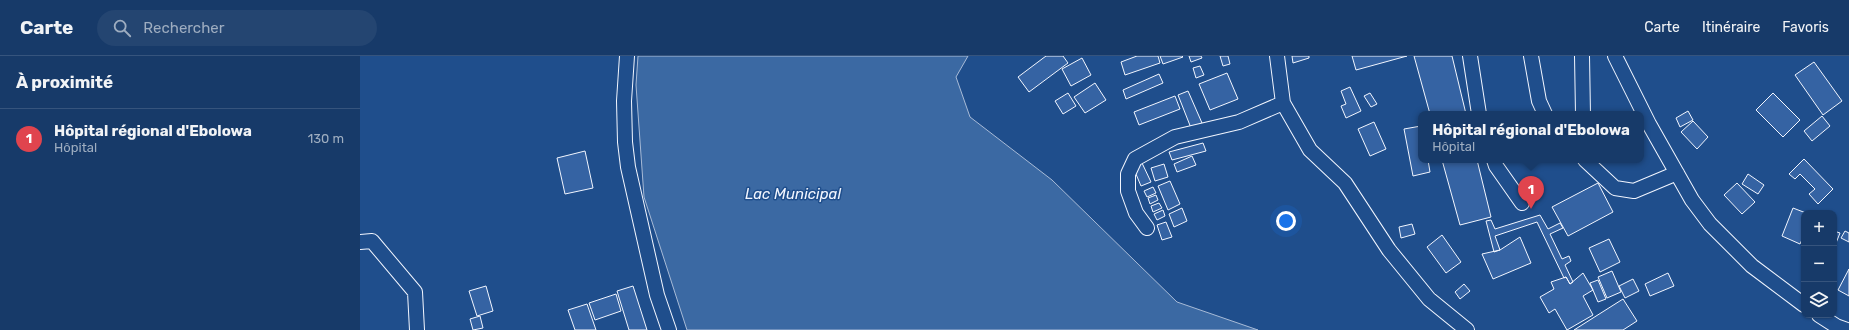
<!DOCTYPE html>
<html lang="fr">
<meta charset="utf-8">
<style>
body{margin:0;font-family:Rubik,sans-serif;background:#244571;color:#f1f3f6}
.controls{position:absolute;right:12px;bottom:12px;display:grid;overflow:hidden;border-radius:8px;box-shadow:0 1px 3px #0004}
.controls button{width:36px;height:36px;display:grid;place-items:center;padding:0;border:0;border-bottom:1px solid #36547d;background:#173a69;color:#f1f3f6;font:20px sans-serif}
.you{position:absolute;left:926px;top:165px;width:14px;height:14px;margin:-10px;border:3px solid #fff;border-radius:50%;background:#1a73e8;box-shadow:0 0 0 6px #1a73e833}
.badge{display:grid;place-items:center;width:26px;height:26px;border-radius:50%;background:#e797bd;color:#fff;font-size:13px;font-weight:700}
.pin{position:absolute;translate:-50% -33px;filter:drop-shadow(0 1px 2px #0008)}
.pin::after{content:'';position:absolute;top:21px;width:14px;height:12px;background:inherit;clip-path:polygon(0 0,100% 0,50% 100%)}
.popup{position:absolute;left:1058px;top:55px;width:226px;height:52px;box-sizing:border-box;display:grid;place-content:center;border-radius:8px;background:#173a69;filter:drop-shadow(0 1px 3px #0005);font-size:13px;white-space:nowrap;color:#9eadc0}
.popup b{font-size:15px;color:#f1f3f6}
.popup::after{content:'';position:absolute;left:50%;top:100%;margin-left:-8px;border:8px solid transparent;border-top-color:#173a69}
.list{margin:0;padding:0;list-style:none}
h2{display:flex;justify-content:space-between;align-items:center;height:52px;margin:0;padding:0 16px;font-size:17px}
h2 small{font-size:13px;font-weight:400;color:#9eadc0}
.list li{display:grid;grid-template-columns:26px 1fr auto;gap:12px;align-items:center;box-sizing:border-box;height:60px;padding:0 16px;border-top:1px solid #36547d}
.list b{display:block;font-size:15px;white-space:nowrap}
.list p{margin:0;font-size:13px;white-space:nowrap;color:#9eadc0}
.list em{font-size:13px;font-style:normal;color:#9eadc0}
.icon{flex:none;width:22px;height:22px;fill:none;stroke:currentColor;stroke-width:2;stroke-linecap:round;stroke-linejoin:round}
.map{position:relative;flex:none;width:1489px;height:274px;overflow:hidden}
header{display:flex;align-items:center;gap:24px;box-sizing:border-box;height:56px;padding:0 20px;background:#173a69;border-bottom:1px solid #36547d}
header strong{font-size:19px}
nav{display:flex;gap:22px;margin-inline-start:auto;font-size:14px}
.search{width:280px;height:36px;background:#244571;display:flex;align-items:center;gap:10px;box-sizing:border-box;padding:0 14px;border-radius:22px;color:#9eadc0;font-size:15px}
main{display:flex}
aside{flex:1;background:#173a69}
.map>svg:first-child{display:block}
.water{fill:#3b69a3;stroke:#a8bbd7}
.building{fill:#3563a3;stroke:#f2f6ff}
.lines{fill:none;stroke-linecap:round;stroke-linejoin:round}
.minor-casing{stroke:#f2f6ff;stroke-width:16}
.minor{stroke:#1f4e8c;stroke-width:14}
.labels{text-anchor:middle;stroke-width:3;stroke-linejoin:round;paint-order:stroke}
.water-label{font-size:15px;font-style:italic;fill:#f2f6ff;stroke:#1f4e8c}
</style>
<header>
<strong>Carte</strong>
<div class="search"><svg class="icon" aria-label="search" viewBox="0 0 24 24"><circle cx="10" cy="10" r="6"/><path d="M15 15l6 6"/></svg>Rechercher</div>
<nav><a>Carte</a><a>Itinéraire</a><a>Favoris</a></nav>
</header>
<main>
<aside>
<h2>À proximité<small></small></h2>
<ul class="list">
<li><span class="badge" style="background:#e0444e">1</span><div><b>Hôpital régional d'Ebolowa</b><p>Hôpital</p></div><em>130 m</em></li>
</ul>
</aside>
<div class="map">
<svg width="1489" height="274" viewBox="0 0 1489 274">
<rect width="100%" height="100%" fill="#1f4e8c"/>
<path class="water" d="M278 0H608L596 21 610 61 692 124 817 246 898 274H327L284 141 276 29Z"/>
<path class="building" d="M686 0H703L708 7 669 36 658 21Z
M777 0H798L800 7 765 19 761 6Z
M800 0H822L823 1 803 8Z
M829 0H841L842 2 831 6Z
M860 0H868L870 8 863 10Z
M932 0H949V2L933 7Z
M992 0H1047L996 14Z
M1054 0H1092L1106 58H1070Z
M722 2 731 19 711 30 702 13Z
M1454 6 1482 45 1463 59 1435 19Z
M840 10 844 19 836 22 833 12Z
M867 17 878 43 850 54 839 28Z
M799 18 803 27 766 43 763 34Z
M735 27 746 44 725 57 714 41Z
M990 31 1001 55 986 62 981 50 986 48 981 35Z
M828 35 842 67 831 72 818 39Z
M708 37 716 50 703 58 695 45Z
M1010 37 1017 48 1011 51 1004 40Z
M1413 37 1440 64 1423 81 1396 54Z
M815 40 820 53 779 69 774 56Z
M1328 55 1333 64 1320 71 1316 62Z
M1462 60 1470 70 1452 85 1444 75Z
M1333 65 1348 81 1337 93 1321 76Z
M1014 66 1026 93 1010 100 998 73Z
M1061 70V104H1068L1070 116 1053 120 1044 73Z
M843 87 846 95 812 104 809 96Z
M225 95 233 132 205 138 197 102Z
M832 100 836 109 817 116 814 108Z
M1444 103 1473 133 1458 148 1449 138 1455 133 1440 118 1435 123 1429 118Z
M1082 104H1117L1131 161 1100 169Z
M782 107 791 126 781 130 773 111Z
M804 108 808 121 795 125 791 112Z
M1388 118 1404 129 1398 138 1382 128Z
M810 125 820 148 808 154 798 130Z
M1238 127 1253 156 1208 180 1192 151Z
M1377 127 1395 146 1382 158 1364 139Z
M793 131 796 137 787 141 784 135Z
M796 139 798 144 790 148 788 142Z
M799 147 802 152 793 156 791 150Z
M822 152 827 165 814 171 809 158Z
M1433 152 1446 157H1444V179L1440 188 1422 180Z
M803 154 805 160 797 164 794 158Z
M1180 159 1188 173 1200 167 1203 172 1190 178 1202 203 1209 200 1211 205 1205 209 1213 226 1210 228 1206 221 1204 222 1177 166 1135 180 1140 194 1134 196 1126 165 1131 164 1135 173Z
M806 166 812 181 802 184 797 169Z
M1052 168 1055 178 1041 182 1039 171Z
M1474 175 1480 177 1474 192Z
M1485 175 1489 177V186L1481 182Z
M1082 179 1101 206 1086 217 1067 191Z
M1160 181 1171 207 1133 223 1122 198 1140 194Z
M1249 183 1260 206 1240 216 1229 192Z
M1489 213V240L1478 234Z
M1252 215 1261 236 1247 242 1238 221Z
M1223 217 1233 234 1223 240 1233 259 1207 274 1195 253 1189 257 1180 241 1194 233 1191 226 1206 221 1210 228Z
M1308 217 1314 230 1290 240 1285 228Z
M1273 223 1279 235 1265 242 1259 230Z
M1238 224 1246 243 1238 246 1230 227Z
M1104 228 1110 235 1100 243 1095 236Z
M126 230 133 255 117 260 109 235Z
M273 230 287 274H269L257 235Z
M256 238 261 255 235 264 229 247Z
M1263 243 1277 265 1263 274H1214Z
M227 248 236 274H215L208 254Z
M120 260 123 272 113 274 110 263Z"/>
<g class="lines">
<defs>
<path id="minor" d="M267 0 264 45 265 86 268 111 297 239 309 274
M917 0 923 47 950 94 985 127 1029 194 1069 243 1107 274
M1110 0 1119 58
M1171 0 1179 45 1185 58
M1222 0 1223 58
M1255 0 1289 68 1332 144 1350 168 1392 210 1444 249
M1134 104 1136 110 1162 147
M1225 104 1255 132 1274 135 1317 117
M787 172 776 157 768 135V118L775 103 815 81 879 66 923 47
M0 186 12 185 55 236 57 274
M1459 259 1476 270 1487 274"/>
</defs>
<use href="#minor" class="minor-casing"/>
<use href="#minor" class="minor"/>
</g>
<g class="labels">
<g class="water-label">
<text x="433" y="143">Lac Municipal</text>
</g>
</g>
</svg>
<div class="controls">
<button>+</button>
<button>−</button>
<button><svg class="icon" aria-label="layers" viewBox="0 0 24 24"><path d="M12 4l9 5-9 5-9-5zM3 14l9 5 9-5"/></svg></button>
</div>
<div class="you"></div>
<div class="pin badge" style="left:1171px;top:153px;background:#e0444e">1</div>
<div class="popup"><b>Hôpital régional d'Ebolowa</b>Hôpital</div>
</div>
</main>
